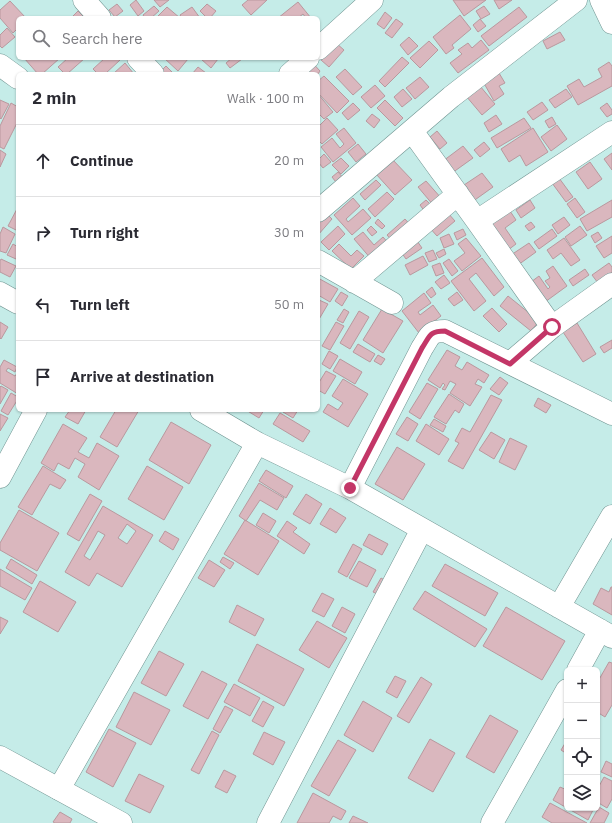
<!DOCTYPE html>
<meta charset="utf-8">
<style>
body{margin:0;font-family:"IBM Plex Sans",sans-serif;background:#f2f2f3;color:#2b2b33}
.controls{position:absolute;right:12px;bottom:12px;display:grid;overflow:hidden;border-radius:6px;box-shadow:0 1px 3px #0004}
.controls button{width:36px;height:36px;display:grid;place-items:center;padding:0;border:0;border-bottom:1px solid #e1e1e2;background:#fff;color:#2b2b33;font:20px sans-serif}
.stop{position:absolute;width:12px;height:12px;margin:-9px;border:3px solid #c33667;border-radius:50%;background:#fff}
.stop.end{background:#c33667;border-color:#fff;box-shadow:0 1px 4px #0008}
.list{margin:0;padding:0;list-style:none}
h2{display:flex;justify-content:space-between;align-items:center;height:52px;margin:0;padding:0 16px;font-size:17px}
h2 small{font-size:13px;font-weight:400;color:#7c7c81}
.list li{display:grid;grid-template-columns:26px 1fr auto;gap:12px;align-items:center;box-sizing:border-box;height:72px;padding:0 16px;border-top:1px solid #e1e1e2}
.list b{display:block;font-size:15px;white-space:nowrap}
.list em{font-size:13px;font-style:normal;color:#7c7c81}
.icon{flex:none;width:22px;height:22px;fill:none;stroke:currentColor;stroke-width:2;stroke-linecap:round;stroke-linejoin:round}
.map{position:relative;flex:none;width:612px;height:823px;overflow:hidden}
.search{position:absolute;background:#fff;box-shadow:0 1px 3px #0004;left:16px;top:16px;width:304px;height:44px;display:flex;align-items:center;gap:10px;box-sizing:border-box;padding:0 14px;border-radius:6px;color:#7c7c81;font-size:15px}
.panel{position:absolute;background:#fff;box-shadow:0 1px 3px #0004;left:16px;top:72px;width:304px;height:340px;border-radius:6px}
.map>svg:first-child{display:block}
.building{fill:#dab7be;stroke:#b9989e;fill-rule:evenodd}
.lines{fill:none;stroke-linecap:round;stroke-linejoin:round}
.minor-casing{stroke:#709491;stroke-width:23}
.tertiary-casing{stroke:#709491;stroke-width:23}
.minor{stroke:#fff;stroke-width:22}
.tertiary{stroke:#fff;stroke-width:22}
.route{stroke:#c33667;stroke-width:5}
</style>
<div class="map">
<svg width="612" height="823" viewBox="0 0 612 823">
<rect width="100%" height="100%" fill="#c5ece8"/>
<path class="building" d="M136 0 144 11 138 16 130 5Z
M154 0H169L160 7Z
M248 0H267L251 15 242 5Z
M453 0H486L464 16Z
M494 0H512L499 9Z
M10 1 26 18H18V28L13 33 0 18V10Z
M298 2 311 18H306L303 14 298 18H278Z
M117 4 123 11 115 17 109 10Z
M207 4 216 11 210 18H207L200 11Z
M154 6 159 11 151 18H145L143 15Z
M484 6 490 14 481 19 476 11Z
M167 7 180 18H159L158 16Z
M192 7 200 18H182L180 15Z
M519 7 527 17 489 46 481 36Z
M78 11 85 18H71Z
M385 12 392 18 384 29 377 24Z
M460 15 471 29 452 45 454 48 446 54 433 37Z
M396 19 403 24 392 38 385 33Z
M480 19 486 26 478 32 473 25Z
M7 28 15 37 2 48 0 46V35Z
M560 32 565 40 547 49 543 41Z
M409 37 418 46 408 55 400 45Z
M481 40 489 50 458 73 450 63 462 54 458 50 468 43 472 48Z
M429 41 438 50 420 68 410 58Z
M336 43 344 50 329 67 321 60Z
M402 57 409 63 385 87 379 81Z
M24 58H60L42 74H38Z
M68 58H85L67 74H65L58 67Z
M105 58H118L120 60 105 74H98L93 69Z
M164 58H188V59L178 71Z
M202 58H217L218 59 211 68 201 59Z
M232 58H242V59L230 68 226 63Z
M309 59 320 71 318 74H293Z
M609 62 612 66V86L578 105 567 86 579 79 584 87 602 77 598 69Z
M125 63 134 74H113Z
M166 66 174 74H158Z
M198 67 206 73 204 74H192Z
M496 68 505 83 499 86 504 94 494 101 481 78Z
M345 69 362 87 353 95 336 77Z
M324 76 349 101 337 113 318 93V81Z
M420 77 429 87 415 99 406 88Z
M375 85 385 96 371 108 361 97Z
M480 86 495 104 482 115 466 96Z
M403 89 412 99 402 107 394 97Z
M566 89 572 97 555 108 549 100Z
M318 94 333 112 324 119 318 113Z
M0 100 9 104 1 119 0 118Z
M385 100 403 118 395 126 377 108Z
M542 102 548 110 533 120 527 112Z
M11 103 18 107V121L4 149 0 147V126Z
M353 103 360 110 348 120 342 113Z
M607 103 612 110V114L607 117 600 108Z
M372 114 380 120 374 128 366 121Z
M496 115 502 124 489 132 484 123Z
M552 117 556 124 549 128 545 121Z
M327 118 338 130 322 144 318 140V127Z
M524 118 531 128 497 148 491 138Z
M557 125 567 139 551 151 541 137Z
M344 128 356 143 333 162 321 147 332 138 340 148 344 144 336 134Z
M533 128 548 152 526 166 520 155 509 162 501 149Z
M437 131 447 143 440 149 430 137Z
M484 142 490 149 480 157 474 150Z
M358 144 366 154 356 162 348 152Z
M463 146 473 158 452 173 443 161Z
M0 150 6 154 0 167Z
M612 153V170L604 159Z
M324 154 331 162 323 168 318 162V160Z
M341 158 349 166 341 174 332 165Z
M392 159 412 180 395 195 376 174Z
M590 162 602 179 588 189 576 172Z
M338 172 345 180 339 186 332 177Z
M482 173 493 187 472 202 461 187Z
M559 178 573 197 566 202 552 183Z
M376 180 381 185 365 200 360 194Z
M426 181 442 199 434 206 418 187Z
M387 192 394 199 375 217 368 209Z
M353 198 360 206 346 219 348 222 363 209 371 218 352 235 334 215Z
M575 198 585 212 577 218 567 204Z
M426 200 432 206 425 212 420 205Z
M530 200 535 208 521 218 516 210Z
M612 200V217L587 231 580 219Z
M18 207V231L8 226Z
M324 211 332 219 318 235V218Z
M510 211 516 220 505 228 516 244 508 250 490 225Z
M447 212 455 221 437 236 429 227Z
M564 217 570 225 558 234 552 225Z
M378 219 385 226 382 229 375 223Z
M405 219 412 227 394 243 387 235Z
M531 222 535 227 529 231 525 226Z
M338 226 345 234 329 250 321 242Z
M371 226 377 232 372 236 367 230Z
M580 226 587 235 571 246 565 237Z
M3 227 15 234 6 253 0 251V234Z
M463 229 466 235 457 240 454 233Z
M552 229 557 236 539 249 534 242Z
M363 232 374 245 383 237 390 245 372 260 354 239Z
M598 232 602 238 595 243 591 236Z
M449 234 454 244 444 248 440 238Z
M612 236V253L604 258 596 246Z
M415 238 422 248 406 259 399 249Z
M466 238 481 256 462 271 454 261 465 253 458 244Z
M564 238 580 260 571 266 561 253 553 259 547 250Z
M529 243 536 252 518 265 511 255Z
M13 244 18 247V256L16 259 7 255Z
M339 244 351 256 357 250 364 256 351 269 332 251Z
M444 249 446 254 439 258 436 253Z
M433 250 437 259 429 262 425 253Z
M423 256 428 265 410 275 405 265Z
M482 258 504 287 494 296 476 273 469 279 486 301 474 311 451 281Z
M1 259 16 266 10 277 0 272V261Z
M449 259 458 271 452 276 443 263Z
M440 263 444 273 436 276 432 266Z
M609 263 612 267V273L598 283 592 275Z
M553 266 567 286 545 302 531 282 539 276 548 289 550 287 545 281 550 278 546 271Z
M585 269 589 275 573 286 569 280Z
M444 275 450 283 441 289 435 282Z
M318 278 338 289 330 302 318 295Z
M432 287 436 294 431 298 426 292Z
M341 292 348 296 342 306 335 301Z
M457 292 463 300 454 306 448 299Z
M424 293 431 303 418 312 420 315 433 305 441 316 419 333 402 311Z
M508 296 539 321 531 331 500 306Z
M319 300 328 304 318 321V301Z
M492 308 507 324 499 332 483 316Z
M344 309 349 312 343 323 337 320Z
M382 309 403 321 383 353 363 340Z
M359 311 369 317 350 349 340 343Z
M0 322 8 327 1 339 0 338Z
M336 322 344 326 330 350 322 346Z
M577 323 596 354 583 362 563 332Z
M612 340V348L604 353 600 347Z
M358 344 375 354 370 362 353 352Z
M447 350 460 357 455 366 462 370 467 362 489 375 484 383 478 379 475 384 482 387 470 406 450 393 456 384 450 381 445 390 442 389 445 385 443 383 440 388 428 380Z
M329 351 338 356 330 369 322 364Z
M378 355 385 359 381 365 374 361Z
M340 359 362 372 355 384 333 371Z
M4 360 17 367 15 372 8 368 6 371 15 376 18 372V394L0 383V367Z
M326 371 336 376 325 394 318 390V384Z
M500 377 508 383 499 395 490 389Z
M343 379 368 394 348 427 323 412 328 404 338 410 343 403 332 396Z
M427 383 438 389 420 419 409 412Z
M1 386 8 390 0 404V387Z
M11 393 18 397V399L8 415 1 411Z
M449 394 464 404 459 413 455 410 446 424 434 417Z
M491 395 502 400 463 469 448 461 459 443 455 441 462 428 470 432Z
M538 398 551 405 546 413 534 406Z
M70 410H86L78 424 65 417Z
M116 410H139L117 447 100 437Z
M246 410H264L259 418Z
M284 410H298L293 418 283 412Z
M280 413 310 431 303 442 273 424Z
M0 414 8 418 0 431Z
M407 417 418 424 408 441 396 434Z
M434 419 446 426 443 432 430 425Z
M171 422 211 445 189 484 149 460Z
M63 424 87 438 78 452 89 458 97 443 119 456 99 490 78 477 85 464 75 458 69 469 58 463 54 471 41 463Z
M426 424 449 439 439 455 416 441Z
M491 432 505 440 494 459 479 450Z
M510 438 527 446 515 470 499 462Z
M397 447 425 464 403 500 375 484Z
M43 466 66 480 60 489 50 484 32 515 18 507Z
M147 466 183 487 164 520 128 499Z
M266 470 293 486 286 498 259 481Z
M259 483 284 498 277 510 260 500 246 521 239 516Z
M90 494 102 501 79 541 67 534Z
M306 494 322 504 310 524 293 514Z
M103 506 153 535 122 587 97 573 89 586 65 572ZM127 524 136 531 127 544 118 538ZM98 531 105 535 90 560 84 556Z
M330 508 346 518 336 533 320 524Z
M19 510 59 533 37 571 0 550V543Z
M263 513 276 521 269 533 256 525Z
M245 520 279 541 258 575 224 554Z
M287 521 297 528 293 532 310 544 304 554 277 536Z
M165 531 179 539 173 550 159 541Z
M369 534 388 544 382 555 363 545Z
M353 544 362 549 347 577 338 572Z
M223 557 234 563 230 569 220 562Z
M11 559 37 575 32 584 6 568Z
M209 560 225 570 214 587 198 578Z
M359 561 376 570 367 587 349 578Z
M445 564 498 593 485 616 432 586Z
M0 569 32 588 25 600 0 586Z
M381 578 390 583 382 596 373 592Z
M40 581 76 602 58 632 23 612Z
M611 587H612V615L593 604 601 588 609 592Z
M425 591 487 629 475 647 413 609Z
M322 593 334 599 324 617 312 611Z
M237 605 264 619 255 636 229 622Z
M342 607 355 614 345 633 332 626Z
M506 607 565 641 542 680 483 646Z
M0 617 8 621 0 634Z
M317 621 347 638 329 668 299 650Z
M257 644 304 669 284 706 238 681Z
M159 651 184 664 166 696 141 683Z
M609 662 612 663V705L605 717 597 712V683Z
M202 671 227 684 208 719 183 706Z
M395 676 406 681 397 698 386 692Z
M421 677 432 684 409 723 397 716Z
M234 684 260 698 250 716 224 702Z
M134 692 170 710 151 745 116 727Z
M263 701 274 707 263 727 252 721Z
M363 701 392 718 373 752 344 735Z
M225 706 233 710 220 733 213 729Z
M490 715 518 731 494 773 466 757Z
M109 729 136 743 113 787 86 772Z
M212 731 219 735 199 774 191 770Z
M264 732 285 742 273 765 253 754Z
M430 739 455 753 433 792 408 778Z
M338 740 356 750 329 796 311 786Z
M567 740V754L561 750Z
M606 761 612 764V777L601 772Z
M224 770 236 776 227 793 215 787Z
M139 774 164 786 150 813 125 801Z
M604 777 612 781V799L607 808 597 802V790Z
M560 787 567 790V808H594L588 820 553 800Z
M313 793 346 811 341 820 333 816 329 823H297Z
M550 803 587 823H552L542 817Z
M599 807 609 813 604 823H590Z
M60 812 72 819 70 823H55L53 822Z
M353 816 368 823H349Z"/>
<g class="lines">
<defs>
<path id="minor" d="M84 0 100 18
M318 49 372 0
M138 58 153 74
M0 65 18 78
M290 74 308 58
M412 131 477 221 552 327
M318 211 451 97 576 0
M477 221 612 132
M318 261 392 303
M354 282 458 194
M0 293 18 303
M510 363 552 327 612 284
M201 410 257 443 350 488 612 637
M0 477 36 410
M350 488 422 348C430 336 429 331 445 331L612 414
M559 607 612 516
M578 670 600 630
M59 789 257 443
M268 823 422 529
M492 823 567 690"/>
<path id="tertiary" d="M601 0 612 23
M0 757 121 823"/>
</defs>
<use href="#minor" class="minor-casing"/>
<use href="#tertiary" class="tertiary-casing"/>
<use href="#minor" class="minor"/>
<use href="#tertiary" class="tertiary"/>
</g>
<g class="lines">
<path class="route" d="M350 488 422 348C430 336 429 331 445 331L510 364 552 327"/>
</g>
</svg>
<div class="controls">
<button>+</button>
<button>−</button>
<button><svg class="icon" aria-label="locate" viewBox="0 0 24 24"><circle cx="12" cy="12" r="6"/><path d="M12 2v4M12 18v4M2 12h4M18 12h4"/></svg></button>
<button><svg class="icon" aria-label="layers" viewBox="0 0 24 24"><path d="M12 4l9 5-9 5-9-5zM3 14l9 5 9-5"/></svg></button>
</div>
<div class="stop" style="left:552px;top:327px"></div>
<div class="stop end" style="left:350px;top:488px"></div>
<div class="search"><svg class="icon" aria-label="search" viewBox="0 0 24 24"><circle cx="10" cy="10" r="6"/><path d="M15 15l6 6"/></svg>Search here</div>
<section class="panel">
<h2>2 min<small>Walk · 100 m</small></h2>
<ul class="list">
<li><svg class="icon" aria-label="ahead" viewBox="0 0 24 24"><path d="M12 20V5M6 11l6-6 6 6"/></svg><div><b>Continue</b></div><em>20 m</em></li>
<li><svg class="icon" aria-label="right" viewBox="0 0 24 24"><path d="M7 20v-9h11M14 6l5 5-5 5"/></svg><div><b>Turn right</b></div><em>30 m</em></li>
<li><svg class="icon" aria-label="left" viewBox="0 0 24 24"><path d="M17 20v-9H6M10 6l-5 5 5 5"/></svg><div><b>Turn left</b></div><em>50 m</em></li>
<li><svg class="icon" aria-label="arrive" viewBox="0 0 24 24"><path d="M6 21V4h12l-3 4 3 4H6"/></svg><div><b>Arrive at destination</b></div></li>
</ul>
</section>
</div>
